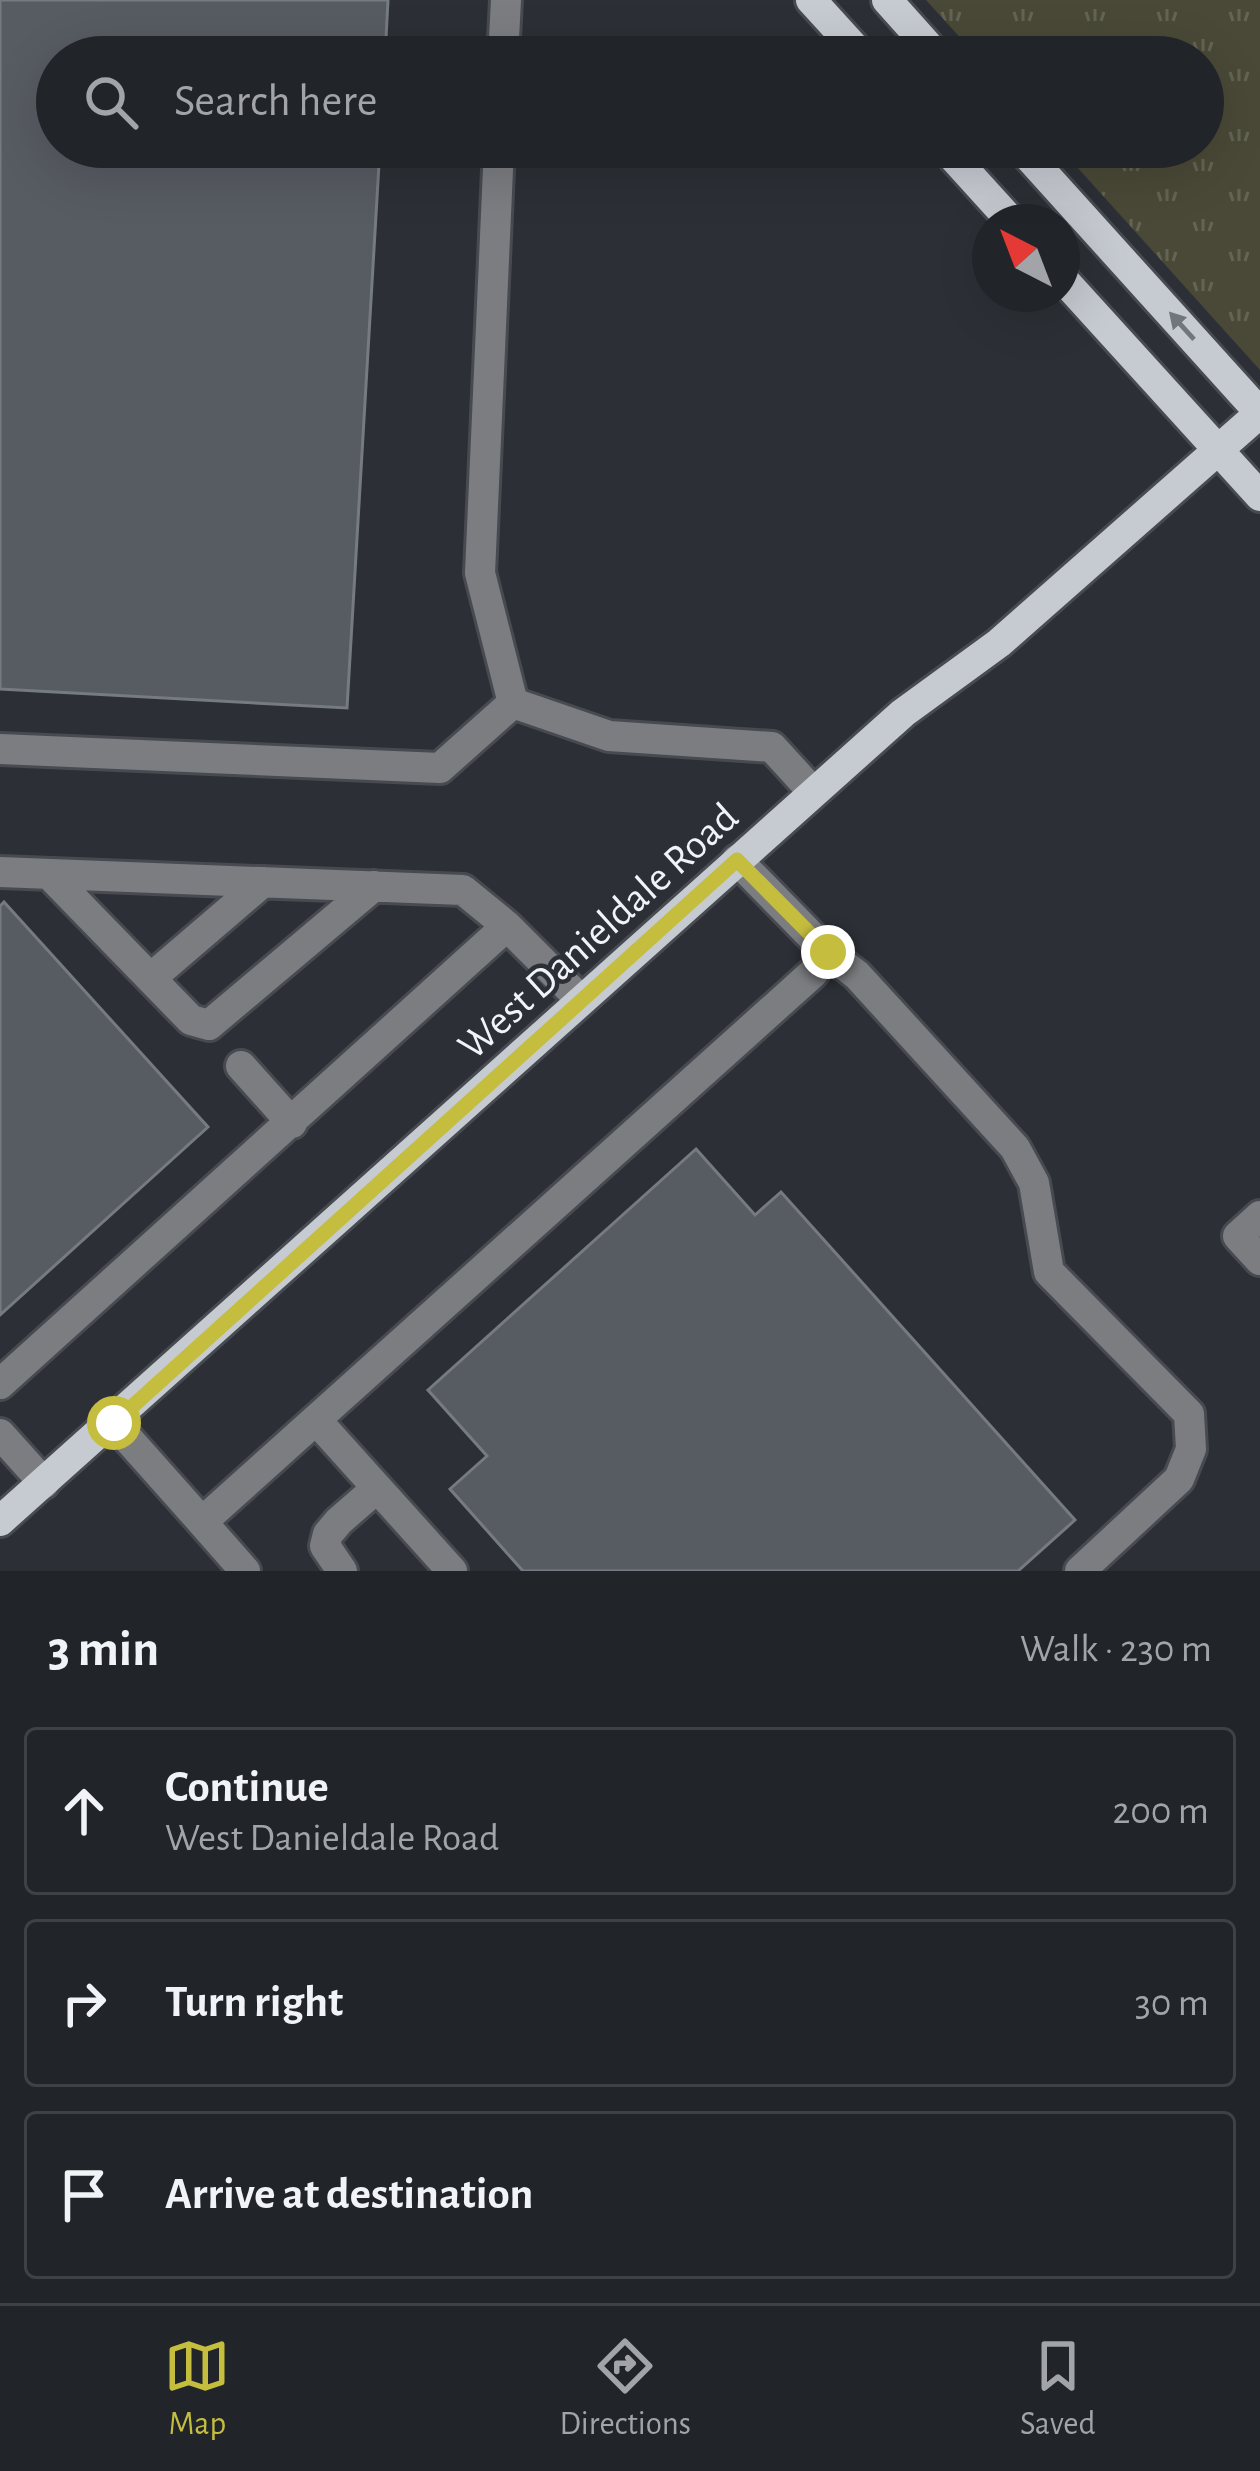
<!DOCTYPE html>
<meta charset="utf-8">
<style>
body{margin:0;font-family:"Alegreya Sans",sans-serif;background:#292c30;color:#f1f3f6}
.compass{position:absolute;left:972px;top:204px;width:108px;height:108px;border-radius:50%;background:#212428;box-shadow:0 12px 48px #0002;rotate:318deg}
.stop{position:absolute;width:36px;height:36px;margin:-27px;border:9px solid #c4bd3e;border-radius:50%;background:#fff}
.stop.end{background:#c4bd3e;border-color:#fff;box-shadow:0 3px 12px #0008}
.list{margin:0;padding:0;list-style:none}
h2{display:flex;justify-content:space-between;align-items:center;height:156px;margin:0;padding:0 48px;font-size:51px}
h2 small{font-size:39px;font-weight:400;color:#a2a4a8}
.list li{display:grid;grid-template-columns:78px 1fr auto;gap:36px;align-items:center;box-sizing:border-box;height:168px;margin:0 24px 24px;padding:0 24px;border:3px solid #3e4145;border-radius:12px}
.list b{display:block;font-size:45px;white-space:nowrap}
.list p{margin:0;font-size:39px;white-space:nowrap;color:#a2a4a8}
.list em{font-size:39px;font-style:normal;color:#a2a4a8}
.icon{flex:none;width:66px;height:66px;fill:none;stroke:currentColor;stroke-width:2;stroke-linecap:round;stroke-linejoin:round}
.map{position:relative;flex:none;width:1260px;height:1571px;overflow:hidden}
.search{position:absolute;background:#212428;box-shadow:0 12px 48px #0002;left:36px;right:36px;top:36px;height:132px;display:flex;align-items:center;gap:30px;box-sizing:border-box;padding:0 42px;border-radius:66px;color:#a2a4a8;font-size:45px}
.sheet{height:732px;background:#212428}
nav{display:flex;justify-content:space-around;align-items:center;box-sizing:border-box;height:168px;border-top:3px solid #3e4145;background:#212428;font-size:33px;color:#a2a4a8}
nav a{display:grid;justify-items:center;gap:6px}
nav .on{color:#c4bd3e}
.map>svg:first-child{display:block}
.grass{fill:url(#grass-tufts)}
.building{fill:#575b62;stroke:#767a82;stroke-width:3}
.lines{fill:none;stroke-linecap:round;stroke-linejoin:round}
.minor-casing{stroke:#474b51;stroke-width:36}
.major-casing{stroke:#474b51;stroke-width:36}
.minor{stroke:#7b7d80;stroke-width:30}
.major{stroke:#c6cad1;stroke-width:30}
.oneway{fill:#71757c}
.route{stroke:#c4bd3e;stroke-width:15}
.labels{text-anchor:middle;stroke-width:9;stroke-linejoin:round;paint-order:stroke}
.street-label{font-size:42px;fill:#f0f3f7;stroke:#2c3036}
</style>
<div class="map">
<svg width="1260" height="1571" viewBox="0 0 1260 1571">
<defs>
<pattern id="grass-tufts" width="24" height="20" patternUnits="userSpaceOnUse" patternTransform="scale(3)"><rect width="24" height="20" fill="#4a4937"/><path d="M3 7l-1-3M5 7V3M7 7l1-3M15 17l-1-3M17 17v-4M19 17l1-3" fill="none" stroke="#646455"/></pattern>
</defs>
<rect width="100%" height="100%" fill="#2c3036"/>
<path class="grass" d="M926 0H1260V370L1059 147H1203V57H978Z"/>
<path class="building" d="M0 0H388L385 57H57V147H380L347 708 0 689Z
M4 902 208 1127 0 1315V906Z
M696 1149 755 1215 781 1192 1075 1520 1018 1571H523L450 1489 487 1456 428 1390Z"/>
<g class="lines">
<defs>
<path id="minor" d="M503 57 506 0
M499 147 480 573 513 703
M0 749 440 768 513 703 609 736 772 747 813 792
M0 872 463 890 507 926 0 1384
M49 874 191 1020 209 1025 374 886
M507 926 581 1000
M828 953 857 975 1015 1148 1034 1183 1049 1272 1189 1414 1191 1449 1179 1479 1080 1571
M151 978 263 882
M241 1066 292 1123
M1260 1216 1238 1236 1260 1260
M317 1421 452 1571
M114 1423 202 1522 813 973 828 953 737 860
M0 1434 44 1483
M202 1522 245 1571
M342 1571 325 1546 328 1534 339 1521 377 1488"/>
<path id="major" d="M811 0 863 57
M887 0 938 57
M944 147 1012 222
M1020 147 1260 413
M1062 278 1260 496
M0 1521 903 713 999 643 1260 413"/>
</defs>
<use href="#minor" class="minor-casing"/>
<use href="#major" class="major-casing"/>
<use href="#minor" class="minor"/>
<use href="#major" class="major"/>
</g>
<defs><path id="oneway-solid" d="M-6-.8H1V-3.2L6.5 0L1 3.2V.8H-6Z" transform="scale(3)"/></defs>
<use class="oneway" href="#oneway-solid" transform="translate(1182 326) rotate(-132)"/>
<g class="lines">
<path class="route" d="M114 1423 737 860 828 952"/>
</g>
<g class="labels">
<g class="street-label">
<text transform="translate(597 930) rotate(-42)" y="15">West Danieldale Road</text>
</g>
</g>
</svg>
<svg class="compass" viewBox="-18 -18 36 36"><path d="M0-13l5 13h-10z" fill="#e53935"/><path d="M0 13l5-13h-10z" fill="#a2a4a8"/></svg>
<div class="stop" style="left:114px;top:1423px"></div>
<div class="stop end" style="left:828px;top:952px"></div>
<div class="search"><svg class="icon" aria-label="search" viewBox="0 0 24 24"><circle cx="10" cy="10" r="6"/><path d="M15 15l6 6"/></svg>Search here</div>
</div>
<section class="sheet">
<h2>3 min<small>Walk · 230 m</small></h2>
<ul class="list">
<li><svg class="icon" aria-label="ahead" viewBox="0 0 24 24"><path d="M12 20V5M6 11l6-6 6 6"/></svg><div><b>Continue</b><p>West Danieldale Road</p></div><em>200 m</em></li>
<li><svg class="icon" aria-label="right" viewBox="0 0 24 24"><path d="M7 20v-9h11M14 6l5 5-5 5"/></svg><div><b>Turn right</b></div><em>30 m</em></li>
<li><svg class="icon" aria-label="arrive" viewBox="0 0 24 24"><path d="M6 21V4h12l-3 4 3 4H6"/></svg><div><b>Arrive at destination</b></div></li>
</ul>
</section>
<nav>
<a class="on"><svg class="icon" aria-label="map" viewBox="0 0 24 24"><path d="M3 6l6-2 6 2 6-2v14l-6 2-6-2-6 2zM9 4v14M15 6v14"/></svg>Map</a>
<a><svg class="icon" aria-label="directions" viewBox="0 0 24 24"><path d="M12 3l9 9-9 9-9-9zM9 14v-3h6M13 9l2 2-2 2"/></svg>Directions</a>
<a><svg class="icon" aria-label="saved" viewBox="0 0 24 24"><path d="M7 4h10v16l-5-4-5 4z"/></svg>Saved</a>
</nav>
